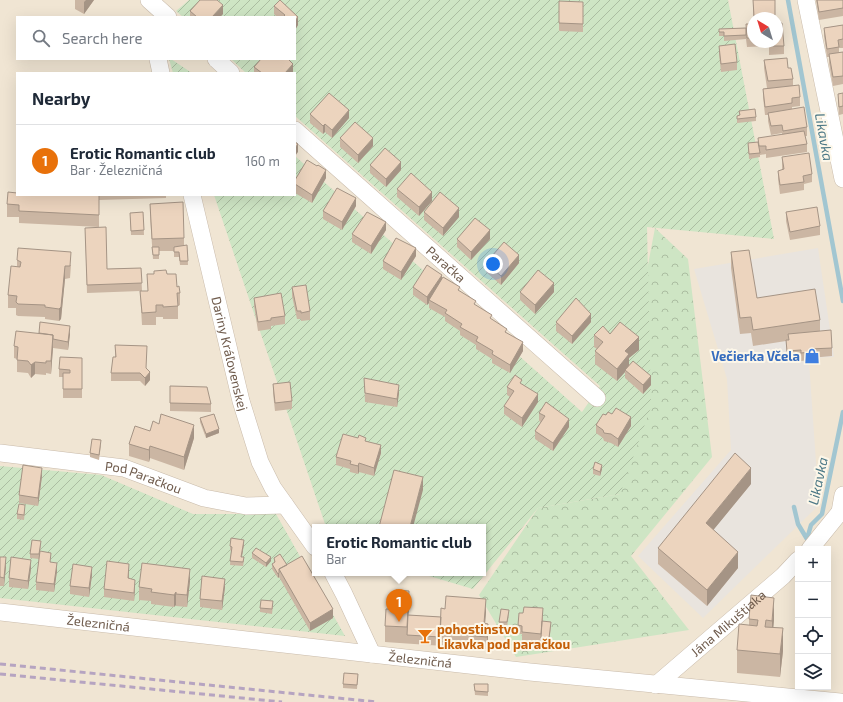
<!DOCTYPE html>
<meta charset="utf-8">
<style>
body{margin:0;font-family:"Exo 2",sans-serif;background:#f2f2f3;color:#1f2937}
.controls{position:absolute;right:12px;bottom:12px;display:grid;overflow:hidden;border-radius:0px;box-shadow:0 4px 16px #0002}
.controls button{width:36px;height:36px;display:grid;place-items:center;padding:0;border:0;border-bottom:1px solid #e0e1e3;background:#fff;color:#1f2937;font:20px sans-serif}
.compass{position:absolute;left:747px;top:12px;width:36px;height:36px;border-radius:50%;background:#fff;box-shadow:0 4px 16px #0002;rotate:322deg}
.you{position:absolute;left:493px;top:264px;width:14px;height:14px;margin:-10px;border:3px solid #fff;border-radius:50%;background:#1a73e8;box-shadow:0 0 0 6px #1a73e833}
.badge{display:grid;place-items:center;width:26px;height:26px;border-radius:50%;background:#0f766e;color:#fff;font-size:13px;font-weight:700}
.pin{position:absolute;translate:-50% -33px;filter:drop-shadow(0 1px 2px #0008)}
.pin::after{content:'';position:absolute;top:21px;width:14px;height:12px;background:inherit;clip-path:polygon(0 0,100% 0,50% 100%)}
.popup{position:absolute;left:312px;top:524px;width:174px;height:52px;box-sizing:border-box;display:grid;place-content:center;border-radius:0px;background:#fff;filter:drop-shadow(0 1px 3px #0005);font-size:13px;white-space:nowrap;color:#747a83}
.popup b{font-size:15px;color:#1f2937}
.popup::after{content:'';position:absolute;left:50%;top:100%;margin-left:-8px;border:8px solid transparent;border-top-color:#fff}
.list{margin:0;padding:0;list-style:none}
h2{display:flex;justify-content:space-between;align-items:center;height:52px;margin:0;padding:0 16px;font-size:17px}
h2 small{font-size:13px;font-weight:400;color:#747a83}
.list li{display:grid;grid-template-columns:26px 1fr auto;gap:12px;align-items:center;box-sizing:border-box;height:72px;padding:0 16px;border-top:1px solid #e0e1e3}
.list b{display:block;font-size:15px;white-space:nowrap}
.list p{margin:0;font-size:13px;white-space:nowrap;color:#747a83}
.list em{font-size:13px;font-style:normal;color:#747a83}
.icon{flex:none;width:22px;height:22px;fill:none;stroke:currentColor;stroke-width:2;stroke-linecap:round;stroke-linejoin:round}
.map{position:relative;flex:none;width:843px;height:702px;overflow:hidden}
.search{position:absolute;background:#fff;box-shadow:0 4px 16px #0002;left:16px;top:16px;width:280px;height:44px;display:flex;align-items:center;gap:10px;box-sizing:border-box;padding:0 14px;border-radius:0px;color:#747a83;font-size:15px}
.panel{position:absolute;background:#fff;box-shadow:0 4px 16px #0002;left:16px;top:72px;width:280px;height:124px;border-radius:0px}
.map>svg:first-child{display:block}
.residential{fill:#f0e5d3;fill-rule:evenodd}
.industrial{fill:#e9e4de}
.forest{fill:url(#forest-crowns)}
.garden{fill:url(#garden-furrows)}
.lines{fill:none;stroke-linecap:round;stroke-linejoin:round}
.stream{stroke:#a2c6d1;stroke-width:4.5}
.minor-casing{stroke:#c9bbab;stroke-width:18}
.minor{stroke:#fff;stroke-width:17}
.rail{stroke:#b6a4c1;stroke-width:3;stroke-dasharray:6 4;stroke-linecap:butt}
.wall{fill:#cbb6a3}
.shaded-wall{fill:#a59485}
.building{fill:#ecd4be;stroke:#a59485}
.labels{text-anchor:middle;stroke-width:4;stroke-linejoin:round;paint-order:stroke}
.street-label{font-size:13px;fill:#6f5b4c;stroke:#fdf7e9}
.shop-label{font-size:13px;font-weight:bold;fill:#366cbe;stroke:#fdf7e9;text-anchor:end}
.food-label{font-size:13px;font-weight:bold;fill:#c56008;stroke:#fdf7e9;text-anchor:start}
.water-label{font-size:14px;font-style:italic;fill:#4c7886;stroke:#fdf7e9}
</style>
<div class="map">
<svg width="843" height="702" viewBox="0 0 843 702">
<defs>
<pattern id="forest-crowns" width="20" height="18" patternUnits="userSpaceOnUse"><rect width="20" height="18" fill="#cee5c4"/><path d="M2 6a3 3 0 1 1 6 0M12 15a3 3 0 1 1 6 0" fill="none" stroke="#abbda1"/></pattern>
<pattern id="garden-furrows" width="10" height="10" patternUnits="userSpaceOnUse"><rect width="10" height="10" fill="#cee5c4"/><path d="M-1 1l2-2M0 10L10 0M9 11l2-2" fill="none" stroke="#abbda1"/></pattern>
</defs>
<rect width="100%" height="100%" fill="#f9f3e3"/>
<path class="residential" d="M0 0H843V702H0ZM17 17H295V59H17ZM753 18H777V42H753ZM17 73H295V195H17ZM315 527H483V573H315ZM798 549H828V687H798Z"/>
<path class="industrial" d="M818 248 834 357 811 358V361L809 362 819 505 703 618 638 556 731 450 727 379 694 269Z"/>
<path class="forest" d="M655 228 688 259 712 457 631 556 689 630 516 657 479 595 538 508 620 494 647 270Z"/>
<path class="garden" d="M189 0H728L774 239 647 227 651 407 620 494 538 508 473 589 419 573H483V527H326L214 195H295V156L582 412 600 386 295 116V73H246L231 59H295V17H183L176 11Z
M169 59H171L192 73H173Z
M0 466 101 475 193 514H276L345 636 0 598Z"/>
<g class="lines">
<path class="stream" d="M788 0 843 301
M794 507 798 524 807 539
M810 544 807 539 811 525 822 514 843 412
M828 578V605"/>
<defs>
<g id="minor">
<path d="M149 0 168 17"/>
<path d="M806 0 843 179"/>
<path d="M158 59 161 73"/>
<path d="M216 59 231 73"/>
<path id="s1" d="M295 130 597 398"/>
<path id="s2" d="M192 195 241 401 260 462 273 488 315 547"/>
<path id="s3" d="M0 453 124 468 204 498 246 506 285 505"/>
<path d="M810 549 840 512 843 495"/>
<path d="M333 573 344 594 372 654"/>
<path id="s4" d="M0 612 530 672 840 702"/>
<path id="s5" d="M656 685 783 576 798 560"/>
</g>
</defs>
<use href="#minor" class="minor-casing"/>
<use href="#minor" class="minor"/>
<path class="rail" d="M0 664 377 702
M0 674 282 702"/>
</g>
<path class="wall" d="M75 0H94L84 14 75 9Z
M280 0 298 17V25L295 30V17H277L274 14V6Z
M753 0H775V18H753Z
M816 0H843V16L819 20Z
M559 1 583 10V32L559 31Z
M190 11 223 14 220 17H190Z
M753 24V42H777L784 46V54L769 55V46L747 47 746 39 724 41V36H719V29L746 28Z
M843 25V48H839V53L843 52V84L833 86 829 63V57H827L824 36V28Z
M719 46 737 62V70L721 72 719 54Z
M764 60 788 68 793 79V86L800 97V106L792 107V109L807 127V136H805L807 144V152L766 158V154L760 155V157L749 159 748 143 758 142V138L782 135V133L771 135 768 121V115H765L763 97V89L767 88 764 68Z
M254 67 293 72V73H254Z
M843 93V114L839 115 838 102V94Z
M739 111 756 117V121L737 123V116L739 115Z
M310 114 349 118 332 138 325 132 323 134 310 123Z
M340 138 373 146 358 163 340 147Z
M782 157 812 174V182L804 184V190L780 194 778 179V171L782 170Z
M370 165 401 170 386 187 370 173Z
M326 178 312 203 295 193V180Z
M397 189 432 201 419 216 397 197Z
M81 195H166V198L99 200V227L19 223V217H7V204Z
M150 204 184 238V245H187L188 265H180L179 257H174V251H159V259H153L150 216Z
M356 206 342 230 323 219V211Z
M143 212 144 235H131L130 217Z
M424 212 459 217 443 236 424 220Z
M786 212 820 226V235L790 240 786 221Z
M85 228 107 269 141 268 142 291H148L167 274 177 287 180 293V305L178 306V319H163V317H156V325H142L140 291 87 293Z
M386 230 371 254 352 242V234Z
M457 239H490L471 260 457 247Z
M731 252 757 298 820 320V331L832 348V356L810 358V360L801 361V358L787 360 786 341 753 346 751 333 740 334 731 268Z
M416 256 401 280 383 269V261Z
M17 260 71 265 70 278 65 279 61 319 59 321 45 319V317L18 316 16 315V308H8V295L17 267Z
M486 263H519L501 285 486 272Z
M442 279 460 292 507 333 523 351 510 373 492 363V359L476 349V345L460 335V331L445 321V317L429 308V303L427 305 413 295V287Z
M292 287 310 311V320L301 321V319H297L292 296Z
M520 292H554L535 314 520 300Z
M254 298 285 316V324L271 326V329L258 331 254 306Z
M556 322H591L572 344 556 331Z
M39 333 70 334 68 350 53 348 51 374 46 373V375L35 374 31 378 28 373 17 372V359L14 358V346Z
M610 334 639 350 629 358V365L651 385 643 394 625 378V372L617 381 595 364V351L597 349 594 347V335Z
M115 345 146 368 150 380 145 386 140 381H111V373L115 357Z
M82 358V398H63V377H59V369Z
M364 378 399 393 397 407 365 402Z
M273 384 292 401V409L275 411 273 393Z
M522 384 538 402 522 427 504 414V406L510 397 507 395V387Z
M170 386 211 404V412L170 411Z
M539 413 569 427 553 451 535 439V431L541 422 539 421Z
M606 415 631 426 618 447 611 443 604 441 603 438 596 433V425Z
M200 418 219 433 206 438 200 422Z
M159 424 194 438 184 470 150 458 149 462 129 456V444L150 431Z
M366 441 381 453 374 476 359 472 358 474 350 472V469L336 465V457Z
M101 445 99 460 90 457V453Z
M593 469H602L600 476 593 474Z
M42 476 38 506 19 503V495Z
M751 484 713 530 738 568 707 606 658 564V548Z
M25 509 24 520 17 519V514Z
M244 544 242 557 244 561 243 566 230 565 231 551 230 550V546Z
M41 545 40 551 51 562 57 571 54 592 36 590V582L39 559 30 558V554Z
M252 553 271 561 266 567 252 558Z
M0 557 6 566 4 586H0Z
M274 558 287 565 333 618 310 631 279 577 278 578 272 569V564L274 563Z
M31 569 28 589 9 587V578Z
M129 572V579L135 588 134 601 104 597V589Z
M92 575 89 597 70 594V586Z
M190 581 187 607 176 606V605L174 607 151 604V601L139 600V587Z
M225 587 222 610 200 607V599Z
M273 606 272 614 260 612V608Z
M409 607 408 615 441 617 486 612 485 623 488 636 487 649 385 642V626L390 609Z
M509 614 507 627 499 626V622Z
M543 617V621L551 626 549 642H541L522 640V634H518V625Z
M749 619 774 620 773 627 783 651 780 677 737 673V650L749 625Z
M358 674 357 689 343 688V684Z
M474 684H488V696L475 695Z"/>
<path class="shaded-wall" d="M86 0H94L84 14V2Z
M223 5V14L220 17H212Z
M298 17V25L295 30V21Z
M293 64V73H285Z
M349 110V118L332 138V130Z
M325 124V132L323 134V126Z
M373 138V146L358 163V155Z
M298 144V152L295 156V148Z
M401 162V170L386 187V179Z
M326 170V178L312 203V195Z
M432 192V201L419 216V207Z
M356 198V206L342 230V222Z
M459 208V217L443 236V228Z
M386 222V230L371 254V246Z
M490 230V239L471 260V252Z
M416 248V256L401 280V272Z
M519 255V263L501 285V276Z
M65 266V279L61 319 59 321V309Z
M442 275V284L429 300V303L427 305V297Z
M554 283V292L535 314V305Z
M591 314V322L572 344V336Z
M70 326V334L68 350V342Z
M53 335V347L51 374V361Z
M639 337V350L629 358V367L625 370V372L617 381V369L625 351Z
M523 342V351L510 373V365Z
M35 362V374L31 378V365Z
M150 372V380L145 386V378Z
M651 376V385L643 394V385Z
M399 385V393L397 407V399Z
M538 394V402L522 427V418Z
M631 417V426L618 447V439Z
M569 419V427L553 451V443Z
M194 425V438L184 470V457Z
M219 429V433L206 438V434Z
M381 445V453L374 476V468Z
M150 446V458L149 462V450Z
M359 463V472L358 474V466Z
M602 465V469L600 476V472Z
M42 468V476L38 506V498Z
M751 468V484L706 539V523Z
M423 477V490L413 527H410Z
M244 540V544L241 561V557Z
M738 552V568L707 606V590Z
M6 557V566L4 586V578Z
M271 557V561L266 567V563Z
M31 560V569L28 589V581Z
M57 563V571L54 592V584Z
M129 564V572L128 587V578Z
M92 567V575L89 597V588Z
M190 569V581L187 607V595Z
M279 573V577L278 578V574Z
M225 579V587L222 610V601Z
M135 580V588L134 601V593Z
M409 591V607L407 635V627Z
M176 592V605L174 607V595Z
M774 598V620L772 644V621Z
M486 599V612L484 636V623Z
M333 609V618L310 631V623Z
M488 624V636L487 649V637Z
M783 628V651L780 677V654Z"/>
<path class="building" d="M200 0H217L223 5 212 17H197L190 11Z
M280 0 298 17 295 21V17H283L285 15 274 6Z
M753 0H775V15L754 16Z
M817 0H843V8L819 12Z
M559 1 583 2V24L559 23Z
M777 23H782L784 46H769V42H777Z
M746 24H753V38H747Z
M843 25V39L838 40 839 47 827 49 824 28Z
M746 28V35L724 36V32H719V29Z
M735 44 737 62 721 64 719 46Z
M843 52V76L833 77 829 54Z
M787 58 788 68H791L793 79 768 81 764 60Z
M261 59H288L293 64 285 73H262L254 67Z
M799 85 800 97 792 98V103L765 107 763 89Z
M329 93 349 110 332 130 325 124 323 126 310 114Z
M843 93V106L839 107 838 94Z
M804 107 807 127 783 131 782 125 771 126 768 113Z
M755 109 756 117 737 119V116L740 115 739 111Z
M355 122 373 138 358 155 340 138Z
M804 131 807 144 766 150V146H759L758 138Z
M295 142 298 144 295 148Z
M758 142 760 153 749 154 748 143Z
M385 148 401 162 386 179 370 165Z
M809 153 812 174 803 176 804 182 780 185 778 171 784 169 782 157Z
M307 160 317 166 318 165 326 170 312 195 295 184V180Z
M411 173 432 192 419 207 397 189Z
M337 188 356 198 342 222 323 211Z
M8 192 17 193V195H99V215L19 211V205L7 204Z
M440 192 459 208 443 228 424 212Z
M183 202 184 238 152 239 150 204Z
M817 207 820 226 790 232 786 212Z
M143 212 144 230 131 231 130 213Z
M367 212 386 222 371 246 352 234Z
M475 218 490 230 471 252 457 239Z
M106 227 107 269 141 268 142 283 87 285 85 228Z
M396 238 416 248 401 272 383 261Z
M504 242 519 255 501 276 486 263Z
M187 245 188 261H180L179 252H174V247Z
M152 247H159V255H153Z
M18 248 71 252 70 266H65L61 307 59 309 45 307V305L18 304 16 302 17 296 8 295 11 266 20 267 21 262 17 260Z
M749 250 757 298 815 289 820 320 753 330 751 317 740 318 731 252Z
M427 265 442 275 427 297 413 287Z
M166 270 167 274H176L177 287 179 286 180 293H177L178 306 163 307V305H156V312L142 313 140 291H148L147 274H154V271Z
M538 270 554 283 535 305 520 292Z
M443 277 460 287 458 290 476 301 474 304 492 315 490 318 507 329 505 332 523 342 510 365 492 354 493 351 476 341 478 337 460 327 462 324 445 313 447 310 429 300Z
M306 285 310 311 301 313V311H297L292 287Z
M281 293 285 316 271 318V320L258 322 254 298Z
M576 298 591 314 572 336 556 322Z
M40 322 70 326 68 342 53 339V335L39 333Z
M620 322 639 337 625 351 629 354 617 369 595 351 603 342 594 335 603 326 610 334Z
M831 330 832 348 810 349V352L801 353V350L787 351 786 340H789L788 334Z
M16 331 53 335 51 361H46V363L35 362 31 365 28 361 17 360 18 347 14 346Z
M115 345 147 346 146 368 150 372 145 378 140 373H111L113 357H116Z
M60 357 82 358V389H63V373H70V370L59 369Z
M633 361 651 376 643 385 625 370Z
M515 375 522 380 520 383 538 394 522 418 504 406 514 391 507 387Z
M364 378 399 385 397 399 365 393Z
M290 382 292 401 275 403 273 384Z
M170 386 207 387 211 404 170 403Z
M546 402 569 419 553 443 535 431 545 416 539 413Z
M616 408 631 417 618 439 611 434 604 433 603 430 596 425 603 414 606 415 608 412 612 414Z
M161 414 194 425 184 457 150 446 149 450 129 444 135 426 150 431 153 421 159 424Z
M214 414 219 429 206 434 200 418Z
M343 434 358 438 359 435 366 438 365 441 381 445 374 468 359 463 358 466 350 464 351 461 336 457Z
M92 439 101 440 99 455 90 453Z
M735 453 751 468 706 523 738 552 707 590 658 548Z
M595 462 602 465 600 472 593 469Z
M23 465 42 468 38 498 19 495Z
M394 470 423 477 410 527H379Z
M19 504 25 505 24 515 17 514Z
M231 538 244 540 241 557H244L243 562 230 561 232 547 230 546Z
M32 540 41 541 39 554H30Z
M256 548 271 557 266 563 252 553Z
M40 551 51 553 50 562 57 563 54 584 36 582Z
M280 554 287 565 279 569V573L278 574 272 564 275 562 274 558Z
M302 556 333 609 310 623 279 569Z
M0 557H6L4 578 0 577Z
M11 557 31 560 28 581 9 578Z
M107 561 129 564 128 578 135 580 134 593 104 589Z
M142 563 190 569 187 595 176 594V592L174 595 151 592 152 589 139 587Z
M73 564 92 567 89 588 70 586Z
M202 576 225 579 222 601 200 599Z
M396 590 409 591 407 627 385 626 386 609H390V602H395Z
M751 595 774 598 772 621 766 620 765 627 783 628 780 654 737 650 739 624 757 626 758 620 749 619Z
M446 596 486 599 484 623 488 624 487 637 440 633 441 608 445 609Z
M261 600 273 601 272 609 260 608Z
M524 607 543 608 541 634 522 632V626L518 625 519 613H523Z
M501 609 509 610 507 622H499Z
M408 615 441 617 440 637 407 635Z
M542 621 551 622 549 638H541Z
M344 673 358 674 357 685 343 684Z
M474 684H488V692L475 691Z"/>
<defs>
<symbol id="shop-bare" viewBox="-9 -9 18 18"><path d="M-5-2.5h2.3a2.7 3.5 0 0 1 5.4 0H5L5.5 6h-11ZM-1.5-2.5h3a1.5 2.3 0 0 0-3 0Z" fill="#3f7fe0" stroke="#fdf7e9" stroke-width="2.5" paint-order="stroke"/></symbol>
<symbol id="bar-bare" viewBox="-9 -9 18 18"><path d="M-6-5H6L.8 .8V4.5H3.5V6h-7V4.5H-.8V.8Z" fill="#e8710a" stroke="#fdf7e9" stroke-width="2.5" paint-order="stroke"/></symbol>
</defs>
<g fill-rule="evenodd">
<use href="#shop-bare" x="801" y="345" width="22" height="22"/>
<use href="#bar-bare" x="414" y="625" width="22" height="22"/>
</g>
<g class="labels">
<g class="street-label">
<text dy="5" stroke="none"><textPath href="#s1" startOffset="202">Paračka</textPath></text>
<text dy="5" stroke="none"><textPath href="#s2" startOffset="163">Dariny Kráľovenskej</textPath></text>
<text dy="5" stroke="none"><textPath href="#s3" startOffset="146">Pod Paračkou</textPath></text>
<text dy="5" stroke="none"><textPath href="#s4" startOffset="99">Železničná</textPath></text>
<text dy="5" stroke="none"><textPath href="#s5" startOffset="95">Jána Mikuštiaka</textPath></text>
<text dy="5" stroke="none"><textPath href="#s4" startOffset="423">Železničná</textPath></text>
</g>
<g class="shop-label">
<text x="800" y="361">Večierka Včela</text>
</g>
<g class="food-label">
<text x="437" y="634">pohostinstvo<tspan x="437" dy="15">Likavka pod paračkou</tspan></text>
</g>
<g class="water-label">
<text transform="translate(824 137) rotate(80)" y="5">Likavka</text>
<text transform="translate(818 481) rotate(-78)" y="5">Likavka</text>
</g>
</g>
</svg>
<div class="controls">
<button>+</button>
<button>−</button>
<button><svg class="icon" aria-label="locate" viewBox="0 0 24 24"><circle cx="12" cy="12" r="6"/><path d="M12 2v4M12 18v4M2 12h4M18 12h4"/></svg></button>
<button><svg class="icon" aria-label="layers" viewBox="0 0 24 24"><path d="M12 4l9 5-9 5-9-5zM3 14l9 5 9-5"/></svg></button>
</div>
<svg class="compass" viewBox="-18 -18 36 36"><path d="M0-13l5 13h-10z" fill="#e53935"/><path d="M0 13l5-13h-10z" fill="#747a83"/></svg>
<div class="you"></div>
<div class="pin badge" style="left:399px;top:622px;background:#e8710a">1</div>
<div class="popup"><b>Erotic Romantic club</b>Bar</div>
<div class="search"><svg class="icon" aria-label="search" viewBox="0 0 24 24"><circle cx="10" cy="10" r="6"/><path d="M15 15l6 6"/></svg>Search here</div>
<section class="panel">
<h2>Nearby<small></small></h2>
<ul class="list">
<li><span class="badge" style="background:#e8710a">1</span><div><b>Erotic Romantic club</b><p>Bar · Železničná</p></div><em>160 m</em></li>
</ul>
</section>
</div>
